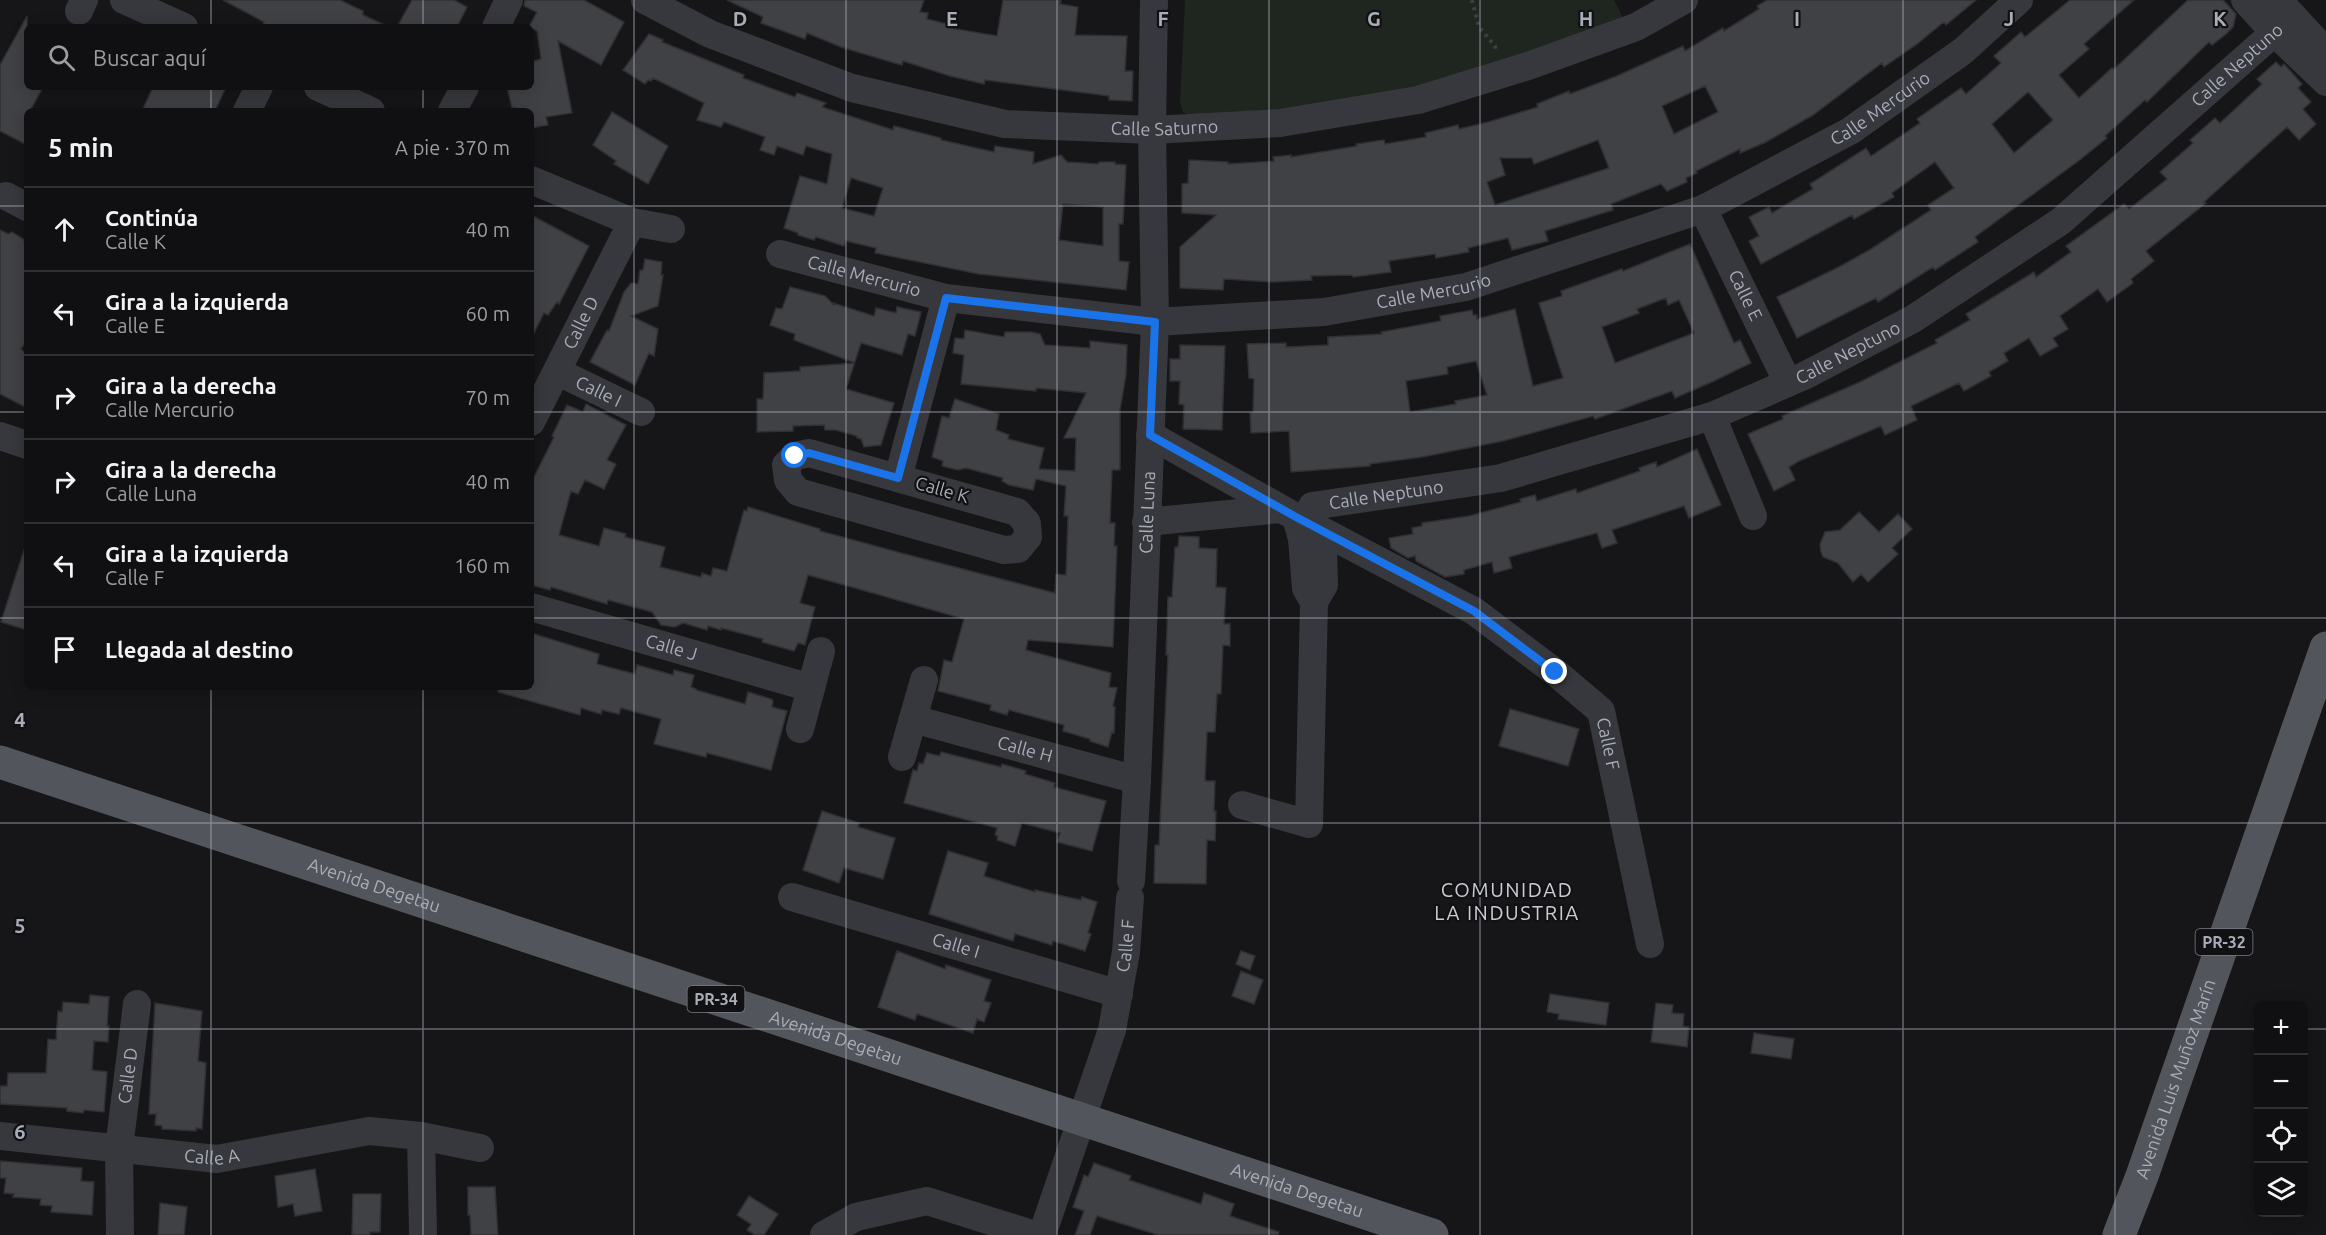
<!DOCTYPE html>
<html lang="es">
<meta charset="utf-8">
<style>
body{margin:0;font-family:Ubuntu,sans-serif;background:#19191b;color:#f1f3f6}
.controls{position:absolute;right:18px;bottom:18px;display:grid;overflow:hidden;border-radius:9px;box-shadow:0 3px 15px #0003}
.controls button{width:54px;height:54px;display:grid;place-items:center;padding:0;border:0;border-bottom:2px solid #303032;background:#101012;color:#f1f3f6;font:30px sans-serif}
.stop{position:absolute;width:18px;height:18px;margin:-14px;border:4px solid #1a73e8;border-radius:50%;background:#fff}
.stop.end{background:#1a73e8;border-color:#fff;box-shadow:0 2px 6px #0008}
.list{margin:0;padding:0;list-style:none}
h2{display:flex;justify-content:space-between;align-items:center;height:78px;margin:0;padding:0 24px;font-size:26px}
h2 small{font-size:20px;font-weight:400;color:#9c9d9f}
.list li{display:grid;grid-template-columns:39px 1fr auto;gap:18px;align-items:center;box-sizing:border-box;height:84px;padding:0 24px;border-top:2px solid #303032}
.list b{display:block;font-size:22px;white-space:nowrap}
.list p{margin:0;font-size:20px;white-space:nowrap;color:#9c9d9f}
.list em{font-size:20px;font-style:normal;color:#9c9d9f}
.icon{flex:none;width:33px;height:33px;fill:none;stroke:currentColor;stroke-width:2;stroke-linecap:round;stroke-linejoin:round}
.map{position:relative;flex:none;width:2326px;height:1235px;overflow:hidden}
.search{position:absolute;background:#101012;box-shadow:0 3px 15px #0003;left:24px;top:24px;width:510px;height:66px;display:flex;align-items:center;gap:15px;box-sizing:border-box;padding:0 21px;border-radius:9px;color:#9c9d9f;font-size:22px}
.panel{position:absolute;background:#101012;box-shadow:0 3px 15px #0003;left:24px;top:108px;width:510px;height:582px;border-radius:9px}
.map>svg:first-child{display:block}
.green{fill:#1e261f}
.building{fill:#404145;stroke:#303034;stroke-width:1.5;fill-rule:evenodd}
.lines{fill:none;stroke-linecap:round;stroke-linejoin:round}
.path{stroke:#3d3f44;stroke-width:4;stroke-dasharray:3 4.5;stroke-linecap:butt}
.minor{stroke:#37383d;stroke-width:28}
.major{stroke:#53555c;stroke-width:33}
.route{stroke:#1a73e8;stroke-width:8}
.grid{fill:none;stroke:#a8adb8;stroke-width:1.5;stroke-opacity:0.55}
.labels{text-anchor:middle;stroke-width:4.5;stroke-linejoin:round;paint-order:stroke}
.shield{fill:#111113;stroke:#7b7e86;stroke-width:1.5}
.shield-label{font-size:16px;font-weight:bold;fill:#a8adb8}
.street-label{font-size:18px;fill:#a8adb8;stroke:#111113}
.neighbourhood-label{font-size:20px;letter-spacing:1.5px;fill:#c9ccd4;stroke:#111113}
.grid-label{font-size:20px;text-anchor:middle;font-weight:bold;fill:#a8adb8;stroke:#111113;stroke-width:4.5;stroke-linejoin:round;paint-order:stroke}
</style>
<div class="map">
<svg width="2326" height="1235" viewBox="0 0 2326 1235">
<rect width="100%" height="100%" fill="#161618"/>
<path class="green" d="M1185 0H1614L1623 18 1441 82 1286 109 1189 115 1183 112 1180 103Z"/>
<path class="building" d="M223 0H340L363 11V15L389 27H262L264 22Z
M412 0H454L467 7 457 27H397Z
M525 0H584L624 22 601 65 558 41 572 113 546 117 548 125 531 128V111H517L516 108H512L507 87H531V62L541 59 537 31 529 27 537 12 524 6Z
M727 0H924L920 12 928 13 927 19 951 25 950 28 997 36 1003 0H1061L1060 4 1078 7 1075 35 1127 36 1125 71H1133L1132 101 1109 100V96L985 80 984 84 950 76 903 61 902 65 891 62 841 47 807 33 805 39 761 23 763 17Z
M1767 0H1976L1946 25 1944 22 1917 44 1884 67 1882 63 1813 115 1766 142 1740 153V149L1696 171 1697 173 1686 178 1687 182 1667 191 1661 184 1611 204 1613 210 1545 231 1548 241 1512 250 1508 238 1468 248 1469 252 1436 258 1435 254 1389 261 1391 272 1353 277 1352 275 1311 276 1312 280 1273 282 1224 279 1223 290 1180 288V247L1216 215 1182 213V184L1188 183 1189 160 1228 162V164L1274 161 1273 157 1291 155V157L1357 146 1356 144 1384 140 1385 144 1426 137 1425 133 1458 125 1459 129 1488 122 1538 107 1537 104 1569 91 1570 94 1617 76 1683 46 1685 51 1723 28 1724 31 1759 9 1757 6ZM1705 86 1718 112 1674 134 1662 106ZM1598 140 1609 168 1495 205 1487 182 1505 175 1500 158H1532L1534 164Z
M2070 0H2134L2084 44 2089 49 2059 75 2079 98 2112 68 2114 69 2188 0H2223L2236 14 2233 27 2226 34 2212 45 2209 42 2147 102 2145 100 2105 136 2107 138 2081 159 1975 237 1978 242 1935 270 1933 267 1878 302 1876 298 1797 338 1777 297 1839 267 1871 249 1931 210 1928 205 1954 188 1935 162 1892 193 1894 197 1854 219 1852 215 1761 264 1749 241 1759 236 1749 217 1769 207 1772 213 1813 189 1810 184 1866 148 1871 156 1920 123 1917 119 1961 88 1966 94 2001 63 1994 56 2021 32 2025 37ZM2028 92 2053 120 2014 153 1992 124Z
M27 16V87H43L30 111H27V145L0 131V65Z
M649 34 663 40 662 42 744 75 743 78 795 97 797 93 826 103 822 107 893 130 894 126 941 138V140L994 152 995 146 1034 152 1033 164 1061 155 1067 162 1098 164 1099 162H1115V164L1126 165 1123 224H1119V261L1129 262 1126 290 979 274 875 253 876 248 846 241 844 246 816 237 814 240 798 235V233L784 228 800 176 827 184 832 154 806 146 803 155 777 146 774 155 760 150 765 137 724 122 721 127 697 120 704 103 653 78 651 81 648 80 645 84 623 70ZM851 178 883 188 874 216 842 208ZM1063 204 1103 207V246L1059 240Z
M2276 62 2281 67 2284 64 2302 84 2298 88 2311 102 2303 109 2316 124 2299 140 2287 127 2204 202 2206 203 2146 251 2154 261 2131 279 2133 283 2107 302 2098 289 2060 316 2068 329 2053 338 2058 346 2040 356 2029 338 2004 353 2008 361 1989 372 1991 376 1964 391 1959 383 1911 406 1917 420 1885 435 1881 426 1799 461 1789 467 1795 480 1774 491 1748 434 1783 419 1782 416 1860 382 1937 343 1935 340 1970 320 1966 314 2034 272 2036 277 2071 252 2066 246 2124 204 2129 209 2167 179 2160 172 2193 143 2190 140 2215 118 2220 123 2262 84 2257 79Z
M153 87H226L215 111H142Z
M612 112 668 146 648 184 614 164 616 161 593 145Z
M531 215 589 246 559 304 557 302 548 315 544 313 531 339Z
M0 230 8 234 12 232 25 240 24 242 27 244V341L21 349 27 355V408L0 394Z
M1690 244 1734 343 1740 340 1751 363 1714 381 1675 398 1672 391 1595 419 1593 416 1503 441 1422 457 1370 464V466L1291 472 1289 431 1251 433 1250 413 1253 412 1254 379 1249 378 1247 344 1286 343V347L1328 345V337L1382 334 1381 332 1441 321 1440 316 1472 310 1473 315H1477V319L1515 309 1533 386 1563 378 1539 303 1562 296 1561 291 1622 269 1623 271ZM1666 298 1668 305 1679 300 1694 333 1615 363 1602 327 1639 313 1637 309ZM1476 361 1487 395 1455 401 1456 404 1410 412 1406 381 1448 374 1447 367Z
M645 259 662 262 661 275H663L658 306 631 316 658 329 654 356 649 353 635 385 590 362 607 330 609 331 624 292 631 283 638 284 640 270H643Z
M790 287 825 296 833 304V303L874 316 876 308 896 313 897 307 921 312 915 336 908 334 902 355 861 343 846 389 894 403 881 445 864 447 861 439 857 438V436L836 430H825L824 425 793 426V431L757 432V399H763L764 373 800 371V367L855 363 794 340 795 334 770 325 776 308 782 309Z
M965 330 1004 337 1005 332H1031L1040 334 1045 345 1090 348V341L1127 345 1126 375 1120 410V470H1112L1110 523H1115L1114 546H1117L1113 647 1028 640 1026 650 1111 673 1109 687 1117 688 1113 706 1115 707 1114 733 1112 732 1108 747 1090 741V739L1063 731 1064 725 1009 710 1007 715 990 710 991 705 938 691 944 660 952 662 964 619 855 588 808 575 800 603 815 607 805 645 798 643 794 651 762 642 763 639 721 628V630L708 626 707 630 683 623 675 627 661 625 652 612 608 600 607 604 551 587 550 590 531 585V483L554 437 552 436 567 405 583 412 586 404 626 425 607 460 616 464 604 489 585 480 578 494 571 491 559 535 599 546 604 528 626 534 625 537 665 547 660 567 701 577 702 573 711 576 713 568 727 571 744 510 747 511 748 507 820 529V531L901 553 1055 593 1056 574 1066 575 1068 516H1064L1066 486 1036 479 1033 490 1009 485 1002 481 1003 478 966 468 958 470 942 466 943 461 932 457 942 416 949 418 955 399 999 414 996 430 1009 435 1008 439 1044 448 1039 469 1075 471 1076 438H1064L1086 393 1036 388V391L961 384 964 355 953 353 955 338 964 339Z
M1180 345 1225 346 1222 430 1183 429 1184 405 1179 404 1180 381H1170V359H1180Z
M1697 449 1721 505 1689 518 1684 506 1612 530 1617 543 1602 548 1597 533 1509 557 1512 568 1494 573 1492 562 1464 570V574L1445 577 1416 561 1415 556 1408 558 1391 548 1389 538 1413 534 1412 528 1422 526V523L1469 516 1521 502 1520 499 1535 495 1537 501 1576 489 1577 493 1640 471 1639 468 1656 462 1657 467Z
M1859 512 1879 532 1898 514 1912 529 1892 548 1898 554 1868 582 1861 574 1853 582 1838 563 1823 557 1821 552 1820 544 1825 532 1840 530Z
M1179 536 1199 537V548L1217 549 1216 587 1226 588 1224 624H1230V646L1223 645 1221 694H1217L1215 732H1207L1205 781H1215L1214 811H1216L1215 841 1207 840 1206 884 1154 883 1155 845H1159L1168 655H1166L1168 597H1172L1175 547H1178Z
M24 550 27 551V630L1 622Z
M531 633 599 654 597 664 635 674 637 665 673 675 674 670 694 675 691 687 696 689V690L745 704 748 692 771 699 773 701 772 707 787 711 771 770 707 753 706 757 654 744 661 719 621 708 619 714 602 710 601 714 581 708 580 715 498 692 499 687H531Z
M1510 709 1579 729 1568 766 1499 746Z
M941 752 1001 767 1002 764 1026 771 1025 774 1055 783 1054 787 1106 801 1092 851 1057 842 1060 833 1022 823 1015 846 997 840 998 836 995 835 997 828 904 803 913 770 917 771 919 763 923 764 927 753 940 756Z
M822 811 859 823 858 827 895 838 883 879 844 868 839 883 803 870Z
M948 851 988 863 984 876 1035 892V890L1081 900 1082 897 1097 902 1088 933 1091 934 1085 951 1053 941 1052 945 1015 934 1013 941 929 914Z
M897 951 945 969 946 965 991 980 984 1001 991 1003 984 1022 977 1019 973 1033 917 1014 915 1020 878 1007Z
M1241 951 1255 956 1250 970 1236 964Z
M1241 971 1263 980 1254 1004 1232 996Z
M1550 994 1609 1003 1606 1025 1558 1019 1559 1014 1547 1012Z
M90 995 109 997 107 1026H109L108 1042 94 1041 92 1070 107 1072 104 1112 84 1110 83 1113 67 1111V1108L0 1104V1086H7L8 1073H46L48 1039 56 1040 58 1011 62 1012 63 1002 89 1004Z
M155 1003 202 1011 198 1061 206 1063 202 1129 196 1128V1131L162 1129V1126L155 1125 156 1114H149Z
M1656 1003 1673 1005 1672 1013 1684 1014 1683 1026 1689 1027 1687 1047 1651 1042Z
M1754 1033 1794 1039 1791 1059 1751 1053Z
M0 1161 82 1168 81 1181 94 1182 92 1215 51 1212 52 1206 40 1205 41 1199 13 1197 14 1194 4 1193 6 1178H0Z
M1094 1163 1131 1176 1129 1180 1201 1204 1204 1193 1234 1204 1230 1216 1279 1232 1278 1235H1158L1097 1216 1090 1235H1075L1084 1211 1073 1207 1084 1175 1088 1177Z
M315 1169 322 1211 295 1216 293 1204 278 1207 275 1176Z
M468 1187H495L498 1235H471L470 1215H468Z
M353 1194H381L380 1232H370V1235H352Z
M749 1196 778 1214 764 1235H755L747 1230 751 1224 737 1215Z
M160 1203 187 1207 184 1235H158Z"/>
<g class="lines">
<path class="path" d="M1472 0 1479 27 1495 46 1496 53"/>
<g class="minor">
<path d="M124 0 184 27"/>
<path id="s1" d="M645 0 710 34 852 88 1005 124 1152 130 1280 123 1418 100 1528 66 1636 27 1684 0"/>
<path d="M2245 0 2274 32 2326 82"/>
<path d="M2278 0 2326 52"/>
<path d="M79 11 84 0"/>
<path d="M496 27 509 0"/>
<path d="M318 87 371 111"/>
<path d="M247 111 259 87"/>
<path d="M452 111 465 87"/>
<path d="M531 180 632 222 671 229"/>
<path d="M6 196 27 207"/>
<path id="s2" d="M1703 209 1788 383"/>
<path id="s3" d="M780 254 946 298 1155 322 1324 312 1466 287 1703 209 1850 131 1963 51 2019 0"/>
<path id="s4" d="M558 372 641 412"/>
<path d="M1712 416 1753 516"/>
<path id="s5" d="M531 422 632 222"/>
<path id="s6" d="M1150 435 1296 517 1474 611 1555 672 1601 711 1650 944"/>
<path d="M0 436 27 445"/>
<path d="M809 453 1017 512 1027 523 1028 537 1018 549 1004 550 798 492 788 480 786 465 795 456Z"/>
<path d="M898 478 946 298"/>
<path id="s7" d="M1312 506 1501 478 1712 416 1804 376 1913 319 2061 221 2293 16"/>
<path d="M1296 517 1302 539 1306 588 1314 602 1324 585 1323 549 1332 536"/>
<path d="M1146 522 1281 509"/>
<path id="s8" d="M531 607 811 688"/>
<path id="s9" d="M913 719 1137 780"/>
<path d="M800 729 821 651"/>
<path d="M902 757 924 680"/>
<path d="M1242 805 1309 824 1314 602"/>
<path id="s10" d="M1131 881 1137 780 1155 322 1152 130 1154 0"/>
<path id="s11" d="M792 897 1119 994"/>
<path id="s12" d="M0 1136 217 1159 369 1131 421 1136 480 1148"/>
<path d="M421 1136 423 1235"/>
<path id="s13" d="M120 1235 119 1148 137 1004"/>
<path d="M824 1235 856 1217 927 1201 1035 1235"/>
<path id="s14" d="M1042 1235 1112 1030 1126 952 1130 898"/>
</g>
<g class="major">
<path id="s15" d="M0 762 1432 1235"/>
<path id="s16" d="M2119 1235 2142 1176 2326 648"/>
</g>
</g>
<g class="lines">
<path class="route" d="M795 456 809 453 898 478 946 298 1155 322 1150 435 1296 517 1474 611 1555 672"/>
</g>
<path class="grid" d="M211 0V27M423 0V27M634 0V1235M846 0V1235M1057 0V1235M1269 0V1235M1480 0V1235M1692 0V1235M1903 0V1235M2115 0V1235M211 87V111M423 87V111M0 206H27M531 206H2326M0 412H27M531 412H2326M0 618H27M531 618H2326M211 687V1235M423 687V1235M0 823H2326M0 1029H2258M2304 1029H2326"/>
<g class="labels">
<g class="shield">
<rect x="2195.5" y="929" width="57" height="26" rx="4.5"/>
<rect x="687.5" y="986" width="57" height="26" rx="4.5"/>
</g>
<g class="shield-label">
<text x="2224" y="948">PR-32</text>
<text x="716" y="1005">PR-34</text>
</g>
<g class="street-label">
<text dy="6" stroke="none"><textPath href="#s7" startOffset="1047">Calle Neptuno</textPath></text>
<text dy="6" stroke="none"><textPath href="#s3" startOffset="1149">Calle Mercurio</textPath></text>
<text dy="6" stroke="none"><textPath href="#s1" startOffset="542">Calle Saturno</textPath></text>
<text dy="6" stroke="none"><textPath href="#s3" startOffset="87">Calle Mercurio</textPath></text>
<text dy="6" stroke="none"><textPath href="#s3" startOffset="663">Calle Mercurio</textPath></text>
<text dy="6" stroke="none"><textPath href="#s2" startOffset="96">Calle E</textPath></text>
<text dy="6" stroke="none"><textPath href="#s5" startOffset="111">Calle D</textPath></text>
<text dy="6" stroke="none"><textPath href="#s7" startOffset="561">Calle Neptuno</textPath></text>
<text dy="6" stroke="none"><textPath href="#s4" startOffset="45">Calle I</textPath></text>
<text transform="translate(942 490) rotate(16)" y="6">Calle K</text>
<text dy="6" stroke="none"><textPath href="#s7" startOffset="75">Calle Neptuno</textPath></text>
<text dy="6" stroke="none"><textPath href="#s10" startOffset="369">Calle Luna</textPath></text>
<text dy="6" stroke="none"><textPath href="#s8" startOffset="146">Calle J</textPath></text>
<text dy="6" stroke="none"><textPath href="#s6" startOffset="564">Calle F</textPath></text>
<text dy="6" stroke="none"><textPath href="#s9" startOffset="116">Calle H</textPath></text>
<text dy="6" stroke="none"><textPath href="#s15" startOffset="394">Avenida Degetau</textPath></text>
<text dy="6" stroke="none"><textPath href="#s11" startOffset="171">Calle I</textPath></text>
<text dy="6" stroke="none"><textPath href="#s14" startOffset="302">Calle F</textPath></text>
<text dy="6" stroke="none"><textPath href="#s15" startOffset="880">Avenida Degetau</textPath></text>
<text dy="6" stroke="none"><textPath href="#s13" startOffset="160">Calle D</textPath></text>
<text dy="6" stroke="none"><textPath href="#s16" startOffset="166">Avenida Luis Muñoz Marín</textPath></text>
<text dy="6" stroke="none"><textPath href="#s12" startOffset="213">Calle A</textPath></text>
<text dy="6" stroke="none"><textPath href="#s15" startOffset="1366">Avenida Degetau</textPath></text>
</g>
<g class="neighbourhood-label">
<text x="1507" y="897">COMUNIDAD<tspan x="1507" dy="23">LA INDUSTRIA</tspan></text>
</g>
</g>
<g class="grid-label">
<text x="740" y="26">D</text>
<text x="952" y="26">E</text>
<text x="1163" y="26">F</text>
<text x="1374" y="26">G</text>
<text x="1586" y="26">H</text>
<text x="1797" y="26">I</text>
<text x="2009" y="26">J</text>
<text x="2220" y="26">K</text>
<text x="20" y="727">4</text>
<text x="20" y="933">5</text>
<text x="20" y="1139">6</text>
</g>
</svg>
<div class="controls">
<button>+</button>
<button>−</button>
<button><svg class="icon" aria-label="locate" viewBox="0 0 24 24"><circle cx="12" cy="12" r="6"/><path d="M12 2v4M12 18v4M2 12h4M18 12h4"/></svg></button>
<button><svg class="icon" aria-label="layers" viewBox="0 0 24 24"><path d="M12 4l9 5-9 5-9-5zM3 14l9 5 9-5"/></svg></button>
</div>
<div class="stop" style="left:795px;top:456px"></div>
<div class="stop end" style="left:1555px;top:672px"></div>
<div class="search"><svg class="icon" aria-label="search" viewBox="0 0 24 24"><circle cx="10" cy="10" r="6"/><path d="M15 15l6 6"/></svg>Buscar aquí</div>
<section class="panel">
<h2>5 min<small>A pie · 370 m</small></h2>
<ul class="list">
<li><svg class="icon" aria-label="ahead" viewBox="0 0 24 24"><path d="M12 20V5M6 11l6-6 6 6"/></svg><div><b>Continúa</b><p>Calle K</p></div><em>40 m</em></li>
<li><svg class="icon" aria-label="left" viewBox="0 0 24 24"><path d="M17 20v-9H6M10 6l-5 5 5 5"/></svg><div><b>Gira a la izquierda</b><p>Calle E</p></div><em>60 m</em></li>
<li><svg class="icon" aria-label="right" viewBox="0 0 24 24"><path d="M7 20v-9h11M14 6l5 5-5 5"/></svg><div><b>Gira a la derecha</b><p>Calle Mercurio</p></div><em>70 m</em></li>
<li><svg class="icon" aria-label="right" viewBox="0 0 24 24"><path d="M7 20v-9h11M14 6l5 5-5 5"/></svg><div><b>Gira a la derecha</b><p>Calle Luna</p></div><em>40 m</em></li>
<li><svg class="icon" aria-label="left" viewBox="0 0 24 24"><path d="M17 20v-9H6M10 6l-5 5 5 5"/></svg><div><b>Gira a la izquierda</b><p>Calle F</p></div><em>160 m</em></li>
<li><svg class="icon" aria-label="arrive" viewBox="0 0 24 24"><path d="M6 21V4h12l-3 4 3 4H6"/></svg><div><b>Llegada al destino</b></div></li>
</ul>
</section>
</div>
